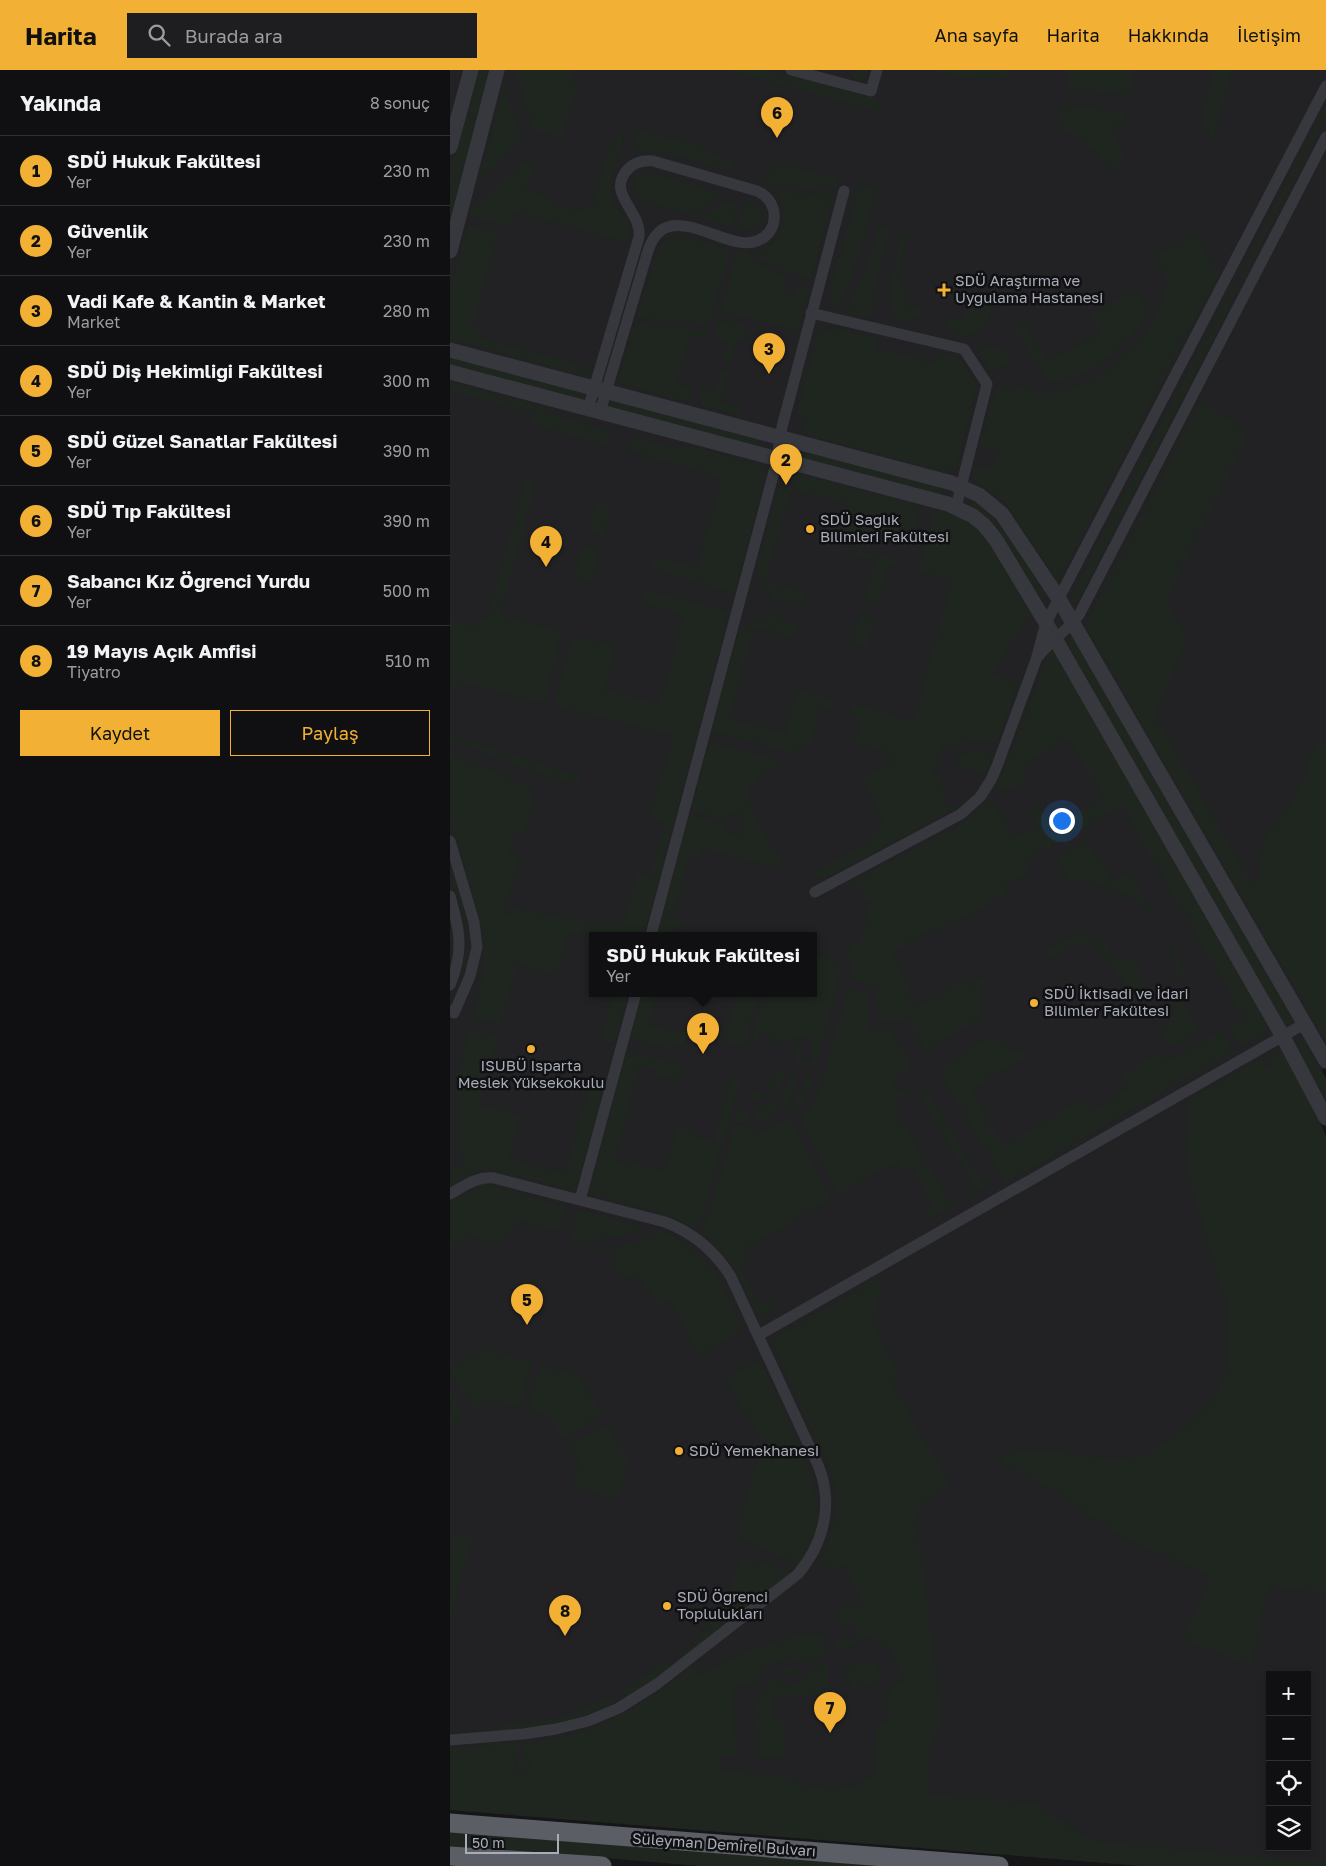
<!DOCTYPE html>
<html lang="tr">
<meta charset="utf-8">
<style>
body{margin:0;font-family:"Golos Text",sans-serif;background:#1e1e20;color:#f1f3f6}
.controls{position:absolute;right:15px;bottom:15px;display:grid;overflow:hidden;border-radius:0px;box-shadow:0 2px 8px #0003}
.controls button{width:45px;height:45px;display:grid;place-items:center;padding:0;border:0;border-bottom:1px solid #303032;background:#101012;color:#f1f3f6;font:25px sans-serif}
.scale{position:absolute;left:15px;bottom:12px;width:94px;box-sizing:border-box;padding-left:5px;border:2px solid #a8adb8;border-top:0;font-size:14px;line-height:18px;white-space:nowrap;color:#a8adb8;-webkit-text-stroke:4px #111113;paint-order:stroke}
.you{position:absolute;left:611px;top:750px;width:18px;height:18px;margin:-12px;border:4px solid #fff;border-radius:50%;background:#1a73e8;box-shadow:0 0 0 8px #1a73e833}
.badge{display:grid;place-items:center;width:32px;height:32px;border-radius:50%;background:#f2b134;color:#111;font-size:16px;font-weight:700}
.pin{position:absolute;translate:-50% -41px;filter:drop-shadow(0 1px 2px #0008)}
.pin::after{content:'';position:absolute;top:26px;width:18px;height:15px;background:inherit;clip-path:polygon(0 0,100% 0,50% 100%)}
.popup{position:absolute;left:139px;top:862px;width:228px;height:65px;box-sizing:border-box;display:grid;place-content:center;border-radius:0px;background:#101012;filter:drop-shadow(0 1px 4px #0005);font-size:16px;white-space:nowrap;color:#9c9d9f}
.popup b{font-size:19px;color:#f1f3f6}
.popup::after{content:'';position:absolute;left:50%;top:100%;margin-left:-10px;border:10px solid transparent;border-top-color:#101012}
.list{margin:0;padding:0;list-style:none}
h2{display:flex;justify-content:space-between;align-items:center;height:65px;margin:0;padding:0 20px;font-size:21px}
h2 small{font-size:16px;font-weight:400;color:#9c9d9f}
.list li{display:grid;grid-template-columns:32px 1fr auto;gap:15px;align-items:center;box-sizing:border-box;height:70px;padding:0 20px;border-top:1px solid #303032}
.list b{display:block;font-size:19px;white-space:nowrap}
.list p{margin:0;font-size:16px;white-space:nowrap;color:#9c9d9f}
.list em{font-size:16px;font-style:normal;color:#9c9d9f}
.actions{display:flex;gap:10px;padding:15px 20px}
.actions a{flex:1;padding:11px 0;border:1px solid #f2b134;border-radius:0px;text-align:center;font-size:18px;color:#f2b134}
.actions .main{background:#f2b134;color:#111}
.icon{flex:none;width:28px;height:28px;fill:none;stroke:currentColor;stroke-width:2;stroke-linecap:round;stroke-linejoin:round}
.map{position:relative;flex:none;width:876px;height:1796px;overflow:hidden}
header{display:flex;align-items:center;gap:30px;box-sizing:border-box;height:70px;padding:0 25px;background:#f2b134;color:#111}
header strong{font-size:24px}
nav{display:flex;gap:28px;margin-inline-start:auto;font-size:18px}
.search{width:350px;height:45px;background:#1e1e20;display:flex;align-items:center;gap:12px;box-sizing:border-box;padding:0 18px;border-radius:0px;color:#9c9d9f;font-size:19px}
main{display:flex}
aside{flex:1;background:#101012}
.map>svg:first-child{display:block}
.built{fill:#222225;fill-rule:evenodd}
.green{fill:#1e261f}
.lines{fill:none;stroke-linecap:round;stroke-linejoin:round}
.minor{stroke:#37383d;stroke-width:11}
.tertiary{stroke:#37383d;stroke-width:15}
.trunk{stroke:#5b5e65;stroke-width:19}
.poi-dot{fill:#f2b134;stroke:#111113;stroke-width:2}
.labels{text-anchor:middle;stroke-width:5;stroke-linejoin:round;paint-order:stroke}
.poi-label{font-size:15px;fill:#a8adb8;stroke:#111113;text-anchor:start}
.street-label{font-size:15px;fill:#a8adb8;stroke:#111113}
</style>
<header>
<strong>Harita</strong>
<div class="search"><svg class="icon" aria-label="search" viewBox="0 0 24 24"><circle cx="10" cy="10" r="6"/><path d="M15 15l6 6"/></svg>Burada ara</div>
<nav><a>Ana sayfa</a><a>Harita</a><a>Hakkında</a><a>İletişim</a></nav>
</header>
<main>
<aside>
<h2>Yakında<small>8 sonuç</small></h2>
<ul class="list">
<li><span class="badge">1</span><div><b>SDÜ Hukuk Fakültesi</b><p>Yer</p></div><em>230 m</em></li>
<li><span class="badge">2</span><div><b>Güvenlik</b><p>Yer</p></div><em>230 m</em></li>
<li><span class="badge">3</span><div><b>Vadi Kafe &amp; Kantin &amp; Market</b><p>Market</p></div><em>280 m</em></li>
<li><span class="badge">4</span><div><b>SDÜ Diş Hekimliği Fakültesi</b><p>Yer</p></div><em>300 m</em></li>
<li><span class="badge">5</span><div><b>SDÜ Güzel Sanatlar Fakültesi</b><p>Yer</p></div><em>390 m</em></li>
<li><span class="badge">6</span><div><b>SDÜ Tıp Fakültesi</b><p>Yer</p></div><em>390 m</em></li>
<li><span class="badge">7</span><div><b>Sabancı Kız Öğrenci Yurdu</b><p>Yer</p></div><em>500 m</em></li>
<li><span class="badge">8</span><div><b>19 Mayıs Açık Amfisi</b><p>Tiyatro</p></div><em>510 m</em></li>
</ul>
<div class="actions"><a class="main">Kaydet</a><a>Paylaş</a></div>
</aside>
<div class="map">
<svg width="876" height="1796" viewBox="0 0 876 1796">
<rect width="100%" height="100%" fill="#161618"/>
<path class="built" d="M0 0H876V997L852 1016 876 1067V1796H694L0 1740ZM143 865H363V923H143ZM820 1605H857V1777H820Z"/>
<path class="green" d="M26 0H40L28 46 15 42Z
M65 0H123L120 13 127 16 112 68 85 60 82 56Z
M277 0H318L425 28 431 33V42Z
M406 0H418L415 12 404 9Z
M491 0H561L560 6C541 13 510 6 491 3Z
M618 0H682L681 21 677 25 620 18 616 14Z
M764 0H782L763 71 751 48Z
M54 15 71 67 68 76 29 110Z
M614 35 675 42 674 53 661 60 677 93 661 101 643 80 614 60C610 53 609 41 614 35Z
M876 35V48L793 209 789 206Z
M14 46 27 50 11 111 0 108V98Z
M189 60 254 77 253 81 284 90 281 101 210 82 206 85 183 79Z
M167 65 174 67C169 84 159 106 162 125 165 146 184 145 178 172L64 142 60 156 20 146 22 138 75 91 83 94 76 120 102 129 101 134 132 142 134 135 142 137 160 76 164 77Z
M329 93 388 108 386 116 352 118 315 113 319 98 327 100Z
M198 103H201L274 124 244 146 189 129C178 118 184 105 198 103Z
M0 112 10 115 0 154Z
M409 114 424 118 425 121C419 146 402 223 385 239L381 238V220Z
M324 120 352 124 384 123 361 211 310 189 304 182C333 177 344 141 324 120Z
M296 130 307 134 312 145 310 154 300 161 288 158Z
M275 132 287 136 281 157 252 148Z
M18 155 48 163 22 257 34 261 32 269 142 298 140 307 0 269V223Z
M429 157 436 158 438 162 425 217 421 245V247L399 243 398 239 410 215Z
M452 163 459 165 447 207 454 209 451 220 457 222 454 234 472 239 471 244 457 253 446 249C434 220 445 192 452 163Z
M743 164 769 202 608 512 555 433 539 419 521 410 525 395 543 399 547 382 530 378 544 322 546 319 556 313 561 321 575 313 585 323C603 323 629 318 645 309 660 302 690 273 699 260 708 245 713 229 718 213L705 185Z
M228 166 280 179 260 254 187 247 208 179 214 170Z
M287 181 299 183 305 193 336 208 332 223 344 227 348 213 359 218 348 261 271 241Z
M783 216 789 218 627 533 620 528Z
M678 223 689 226C693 231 696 237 696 244 695 257 653 293 641 299 630 305 608 314 596 309L569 265 564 263 567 252 570 251 574 252 597 293 650 262 641 245Z
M527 231 542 235 536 256H532L514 267 505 265 495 251 497 246 514 251 518 239 525 240Z
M277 250 296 255 297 258 294 271 287 270 281 292 274 290 278 273 264 269 268 255Z
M185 254 258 260 256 269 239 265 227 314 243 319 239 332 167 313Z
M383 258 428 268 426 278 486 294 489 283 508 287 511 290 526 314 527 319 506 397 496 402 358 365 347 342 366 267 369 264Z
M536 276 556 281 562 291 541 303 528 280Z
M0 287 136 323 134 330 0 295Z
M271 299 279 301 271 332 291 338 289 346 249 335 252 321 265 324Z
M0 312 92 337 102 345 161 361 157 375 81 354 84 343 0 321Z
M752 328 792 360 795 370 717 527C718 546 736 555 735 575L704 645 803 815 808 812 813 773 846 725 854 707 862 681 866 675 876 671V972L635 556Z
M161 330 309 369 307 376 160 337Z
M184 367 229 379 241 376 309 394 314 408V412L285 523 202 499 205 486 247 498 272 407 180 381Z
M354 381 493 418 492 425 352 388Z
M348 403 470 436 461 470 450 476 440 474 441 468C415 462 415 456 391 472L388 471 398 434 344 420 340 423 317 507 320 513 357 522 354 534 341 530 340 534 321 529 306 502 328 418 330 416 334 421 343 415 340 409Z
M75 409 86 412 50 545 112 562 94 633 9 612 7 619 0 617V551L25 557 27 549 37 551Z
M522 430C546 432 584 506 596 526L591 530 548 460 541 452 520 436Z
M146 432 162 436 154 466 137 462Z
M484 439C497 443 509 446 520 454 542 469 566 518 580 543L542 604 568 613 547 673C530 669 516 669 501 678L495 674 486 688 488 690 482 703 491 707 488 715 495 718 492 734 509 737 374 809 365 806 366 801 420 770 422 762 428 763 433 745 426 743 427 735 412 709 442 691 436 681 404 673 411 649 399 645 402 634 464 651 502 510 468 501Z
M133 477 150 481 142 511 125 507Z
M407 480 451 491 449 496 439 494 428 533 414 530 425 490 402 483Z
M196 521 279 542 194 865H143L122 861 118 863 107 904 67 894 51 955 23 947 35 897V879L32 858 0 745V684L79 716 83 730 75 763 65 761 60 784 69 787 59 829H56L53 844 59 845 62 838 161 855 175 852 187 802 201 806 214 754 200 750 223 665 104 636 123 565 166 577 154 620 210 635 234 545 193 533Z
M320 544 336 549 335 553 348 556 345 567 306 557 303 559 279 649 335 664 347 620 385 630 382 641 370 638 360 676 354 675 344 683 261 661 289 560Z
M410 545 425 549 417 578 402 574Z
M622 566 845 954 838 957 835 956 615 570Z
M601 577 820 960 792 976 780 957 794 948 672 736 575 791 580 802 554 817 557 823 488 863 484 858 441 883 460 918 455 922 460 931 466 928 469 935 513 910 518 917 538 906 530 924 532 947 476 981 458 950 428 949 427 917 425 916 401 909 402 897 394 880 399 881 401 872 410 874 421 831 412 828 414 819 396 814 509 756 524 743 538 729 567 768 588 755 581 742 590 737 596 748 600 746 606 756 654 728 618 668 571 697 578 709 557 721 546 716 563 677Z
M0 665 131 707 129 715 83 701 0 670Z
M259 673 332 691 333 693 309 707 307 715 299 713 296 730 297 732 303 734 302 741 332 794 331 798 253 778 250 788 240 785 225 841 214 838 239 745 273 754 277 762C284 767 291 765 295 757L293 747C287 741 280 742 274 749L241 740Z
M528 681 543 684 534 706 502 694 511 685Z
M637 769 662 812 679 803 701 841 698 843 673 823 641 811 617 810 607 788 608 785Z
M0 791C11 827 26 859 16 897L12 896C15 886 17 876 17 865 15 840 0 817 0 791Z
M213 842 224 845 223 849 234 852 232 860 224 858 222 865H207Z
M627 865C649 865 658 877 671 892L683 885C692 900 693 923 686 940 674 917 656 865 623 875 616 877 609 883 603 887L601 888 597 883V881L609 873Z
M717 870 737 905 726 912 727 907Z
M363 884 386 889 391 899 366 996 362 995 361 976 356 964 323 975 320 967 309 960 304 975 301 974 314 923H363Z
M398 919 418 924V959L441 960 462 996 443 1012 447 1022H449L464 1015 462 1020 446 1029 451 1037 445 1040 499 1131 507 1127 509 1131 480 1149 474 1140 483 1134 462 1097 454 1101 448 1091 388 1125 352 1049 361 1038 371 1016Z
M726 919 750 962 722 977 717 974 712 966 723 945Z
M163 923H178L166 971 150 975Z
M192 923H207L198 955 224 962 225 959 239 963 235 976 223 973 221 979 180 968Z
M287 923H308L294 977 275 972Z
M19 959 48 967 30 1035 70 1046 60 1089 116 1104 142 1003 154 1016 126 1120 37 1099 26 1101 0 1116V1099L14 1094C2 1044 7 1008 19 959Z
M772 961 783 981 556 1113 487 999 543 966 561 980 582 983 522 1019 538 1047 534 1050 540 1060 544 1058 555 1075 633 1028 641 1042 680 1018 673 1004 708 983 715 992Z
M852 968 876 1008V1031L844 973Z
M350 974 352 984V993L345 992 344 976Z
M831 978 869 1049 876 1067V1523L819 1516 817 1521 801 1595 733 1571 759 1514V1505L685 1473 661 1459 599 1417 548 1390C581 1370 624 1388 660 1389 671 1389 684 1389 694 1385 717 1375 762 1338 771 1315 780 1292 779 1263 778 1239L740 1112 736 1080 738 1030 811 989 816 999 823 996 818 985Z
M177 981 232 995 228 1010 206 1005 207 1000 189 996 164 1091 182 1096 183 1093 215 1101 228 1056 245 1061 244 1067 264 1072 281 1009 290 1010 253 1143 246 1158 214 1144 139 1124Z
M326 1001 337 1003 325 1024 317 1017Z
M342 1004 350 1007 342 1026 335 1034 329 1029 338 1015Z
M357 1006 364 1008 356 1027 345 1044 340 1039 351 1023Z
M472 1013 532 1112 540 1107 543 1112 518 1126 516 1122 525 1116 469 1026Z
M310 1021 315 1025 309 1029 298 1032V1025Z
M321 1031 330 1040 316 1049 307 1052 305 1040Z
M287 1041H297L299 1053 285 1052Z
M336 1049C350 1055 372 1113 380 1130L293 1180 299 1191 289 1197 311 1234 322 1228 328 1238 310 1248 280 1191 252 1162 258 1149 284 1057H302L304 1064 324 1056Z
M32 1114H36L116 1137 109 1161 70 1151 50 1175 21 1167 0 1179V1132Z
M128 1140 190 1156 191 1160 172 1167 124 1171 121 1167Z
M205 1162C215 1161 226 1167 234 1172 265 1192 277 1225 292 1257L291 1262 250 1286 219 1229 207 1236 193 1211 167 1204 162 1183 142 1178 180 1174Z
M431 1207C438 1223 419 1233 424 1256L451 1306 441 1312 500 1415 472 1434 463 1458 468 1461 492 1650 480 1680 478 1725 585 1733 645 1772 876 1793V1796H694L0 1740V1679L69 1673V1686H64V1702H80V1686H75L74 1673C145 1667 195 1634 250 1592L246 1606 302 1580 348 1565 375 1563 374 1586 367 1587 357 1595C338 1580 314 1593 309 1614L288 1613 283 1617 286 1686H269L271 1702 336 1705 355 1716 379 1720 397 1718 423 1707 425 1705 426 1653H437L438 1627 440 1618 454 1611 455 1608C447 1591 435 1561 410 1570 404 1573 399 1579 393 1582L388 1581V1569L406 1568V1555L391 1554V1537L414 1535 395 1495 382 1501 370 1491C382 1469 388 1443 384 1417 382 1399 371 1381 363 1364 349 1333 335 1302 321 1270Z
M33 1279 82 1292 70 1337 40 1329 23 1340 0 1301V1297Z
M310 1290C330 1334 375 1412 366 1460 364 1472 357 1484 349 1494L287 1467 312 1369 274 1308Z
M90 1295 129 1305 152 1345 113 1368 96 1344 78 1339Z
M0 1321 13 1346 0 1354Z
M157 1355 178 1389 168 1429 122 1417 129 1390 118 1376Z
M8 1462 23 1466 0 1548V1474Z
M291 1487 338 1501 340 1505 232 1589 230 1586C249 1568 266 1547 278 1524 283 1512 287 1499 291 1487Z
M213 1591H217L222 1597 182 1625 175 1626 172 1621Z
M409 1591 423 1593 434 1609C415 1619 403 1624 392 1600Z
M372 1595H378L377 1626 323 1625V1651H335V1688L308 1687 307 1624 316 1623 318 1612 323 1606C347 1629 354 1603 372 1595Z
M334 1597 345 1598 353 1602C344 1609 336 1606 328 1600Z
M160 1626 165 1634 123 1651 52 1662 51 1655C75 1653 98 1651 121 1644 134 1639 147 1632 160 1626Z
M66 1688H78V1699L67 1700Z
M0 1760 431 1796H249L96 1783 0 1779Z"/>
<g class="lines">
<path class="minor" d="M341 0 421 21 427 0
M361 243 514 279 537 314 506 437
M138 339 189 167C192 140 155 124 178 99 185 92 193 90 203 91L307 121C329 130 331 162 307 171 284 180 247 151 221 156 207 159 201 171 197 184L150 342
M588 587C600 571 617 561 629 545L876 67
M0 771 24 852 27 877 20 906 4 943 0 941
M365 822 511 744 530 727 541 710 547 696 586 590 596 553 876 16
M0 826C10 861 14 881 0 915
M201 865 325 398 332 357 394 121
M0 1124C14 1116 27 1106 44 1108L215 1152C244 1163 265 1181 281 1207L368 1395C384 1433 374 1473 348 1504L207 1614 169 1638 138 1651 106 1659 73 1664 0 1670
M130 1130 186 923
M309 1265 854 954"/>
<path class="tertiary" d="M0 77 21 0
M0 181 47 0
M0 280 502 413 529 425 552 444 609 529 876 991
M0 302 498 434 523 446 534 455 546 470 596 553 832 965 876 1048"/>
<path class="trunk" d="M0 1753 549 1796
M0 1786 152 1796"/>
</g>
<g class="poi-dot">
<path d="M491.5 212.5h5v5h5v5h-5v5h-5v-5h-5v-5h5z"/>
<circle cx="360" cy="459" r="5"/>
<circle cx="584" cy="933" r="5"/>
<circle cx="81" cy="979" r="5"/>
<circle cx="229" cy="1381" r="5"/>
<circle cx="217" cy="1536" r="5"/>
</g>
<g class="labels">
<g class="poi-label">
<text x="505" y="216">SDÜ Araştırma ve<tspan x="505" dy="17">Uygulama Hastanesi</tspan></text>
<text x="370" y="455">SDÜ Sağlık<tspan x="370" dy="17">Bilimleri Fakültesi</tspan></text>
<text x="594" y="929">SDÜ İktisadi ve İdari<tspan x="594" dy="17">Bilimler Fakültesi</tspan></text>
<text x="81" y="1001" text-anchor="middle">ISUBÜ Isparta<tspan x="81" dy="17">Meslek Yüksekokulu</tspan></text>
<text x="239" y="1386">SDÜ Yemekhanesi</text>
<text x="227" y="1532">SDÜ Öğrenci<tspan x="227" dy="17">Toplulukları</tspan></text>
</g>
<g class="street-label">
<text transform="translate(274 1775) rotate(4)" y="5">Süleyman Demirel Bulvarı</text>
</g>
</g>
</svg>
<div class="controls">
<button>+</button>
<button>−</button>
<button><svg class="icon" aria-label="locate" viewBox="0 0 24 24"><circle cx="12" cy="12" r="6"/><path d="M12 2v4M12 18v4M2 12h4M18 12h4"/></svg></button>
<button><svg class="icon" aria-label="layers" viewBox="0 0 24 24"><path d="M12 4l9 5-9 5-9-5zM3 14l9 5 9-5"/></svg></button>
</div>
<div class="scale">50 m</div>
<div class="you"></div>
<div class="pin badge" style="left:253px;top:984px">1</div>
<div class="popup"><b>SDÜ Hukuk Fakültesi</b>Yer</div>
<div class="pin badge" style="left:336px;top:415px">2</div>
<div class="pin badge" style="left:319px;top:304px">3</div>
<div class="pin badge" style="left:96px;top:497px">4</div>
<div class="pin badge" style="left:77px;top:1255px">5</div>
<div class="pin badge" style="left:327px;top:68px">6</div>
<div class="pin badge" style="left:380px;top:1663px">7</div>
<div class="pin badge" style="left:115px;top:1566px">8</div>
</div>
</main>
